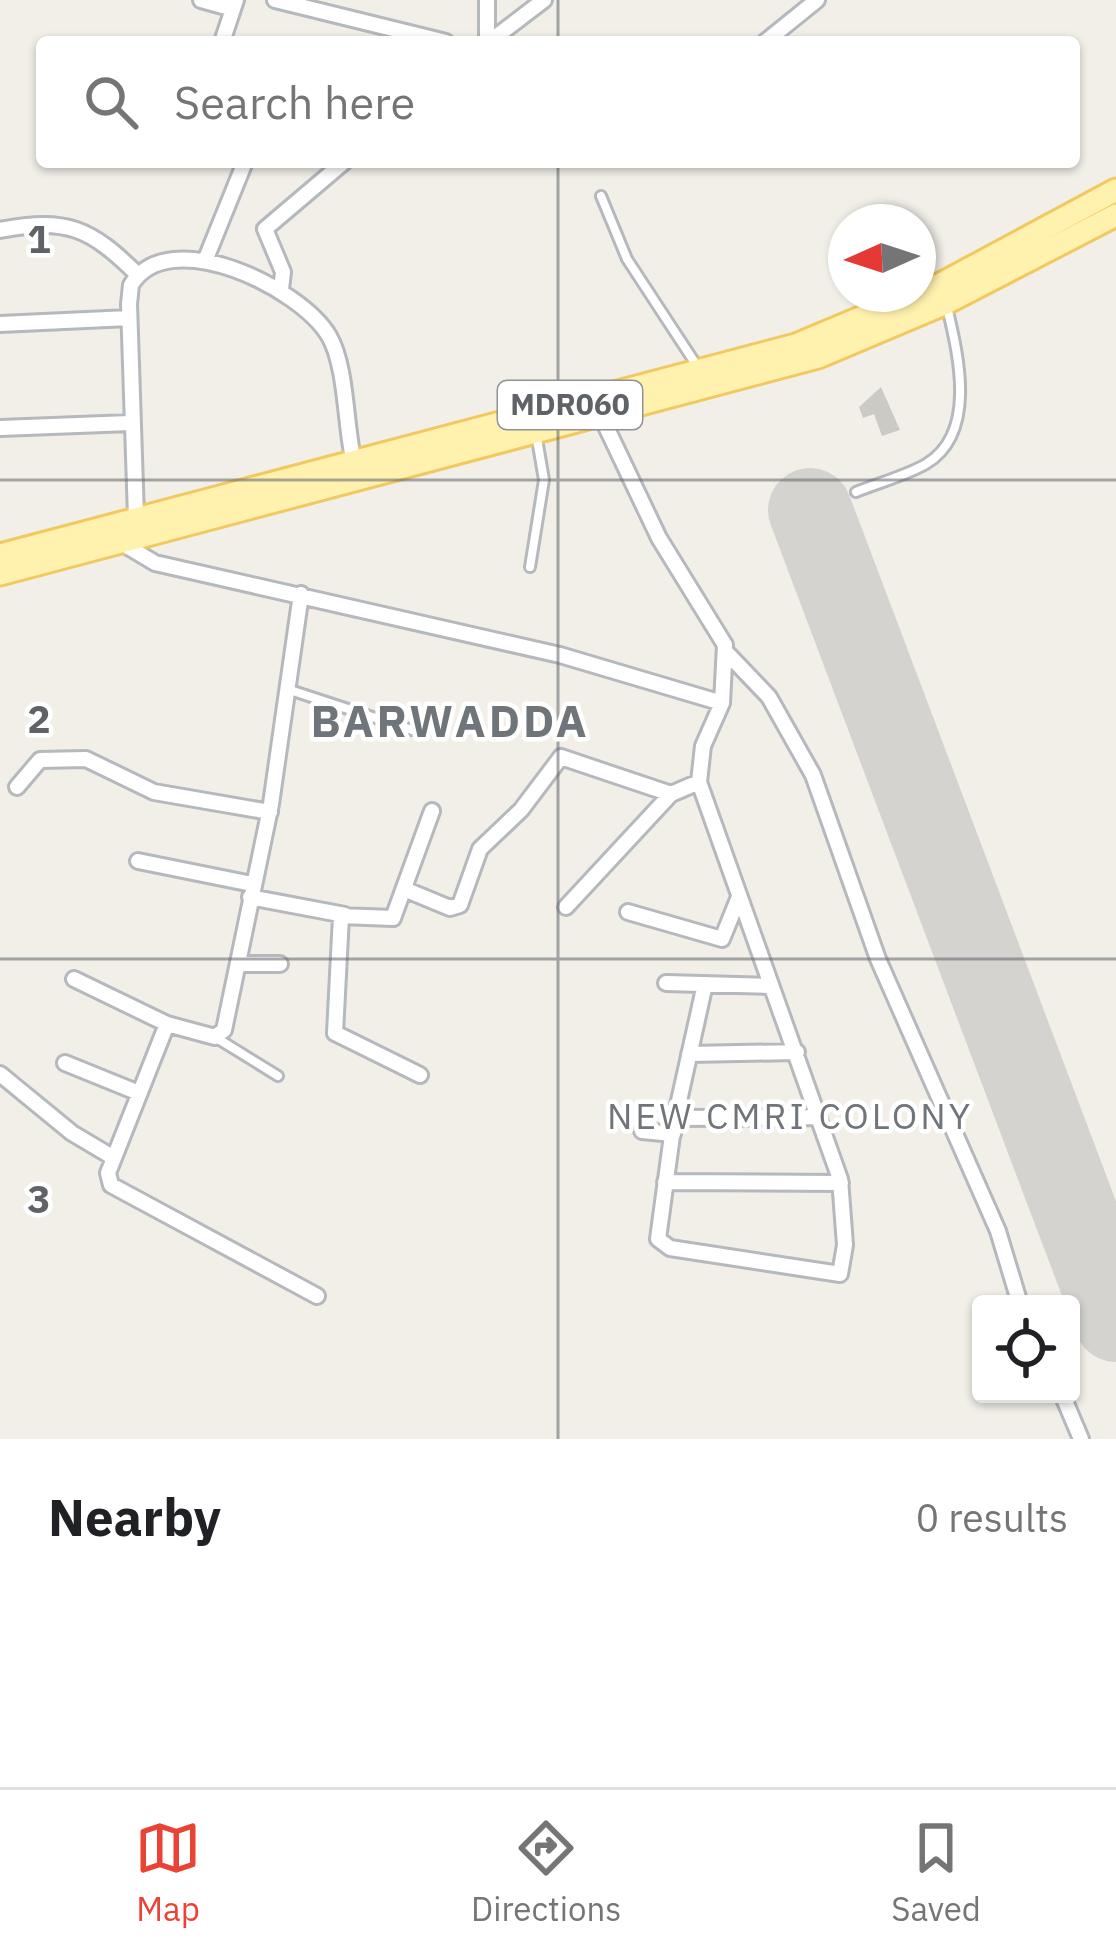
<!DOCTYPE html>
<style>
body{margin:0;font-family:"IBM Plex Sans",sans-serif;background:#f6f6f6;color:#202124}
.controls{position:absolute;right:36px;bottom:36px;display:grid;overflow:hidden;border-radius:12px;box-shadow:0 3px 9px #0004}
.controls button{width:108px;height:108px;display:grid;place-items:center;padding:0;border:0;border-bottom:3px solid #e0e0e0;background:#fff;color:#202124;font:60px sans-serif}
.compass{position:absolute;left:828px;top:204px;width:108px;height:108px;border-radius:50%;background:#fff;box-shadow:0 3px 9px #0004;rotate:267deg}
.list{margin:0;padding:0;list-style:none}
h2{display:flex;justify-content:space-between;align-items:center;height:156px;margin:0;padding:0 48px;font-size:51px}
h2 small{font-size:39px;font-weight:400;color:#757577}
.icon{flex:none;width:66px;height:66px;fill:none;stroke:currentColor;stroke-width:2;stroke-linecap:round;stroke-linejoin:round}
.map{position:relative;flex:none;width:1116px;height:1439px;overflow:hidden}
.search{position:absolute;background:#fff;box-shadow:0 3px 9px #0004;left:36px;right:36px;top:36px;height:132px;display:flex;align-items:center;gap:30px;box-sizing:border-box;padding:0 42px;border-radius:12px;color:#757577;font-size:45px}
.sheet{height:348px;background:#fff}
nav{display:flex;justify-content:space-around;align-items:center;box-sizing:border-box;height:168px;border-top:3px solid #e0e0e0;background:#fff;font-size:33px;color:#757577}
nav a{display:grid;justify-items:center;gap:6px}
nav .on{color:#ea4335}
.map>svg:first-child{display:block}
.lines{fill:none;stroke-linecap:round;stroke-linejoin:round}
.runway{stroke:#d4d3d0;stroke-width:84}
.building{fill:#cccac5}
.lane-casing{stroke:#b5b8bc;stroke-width:14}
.street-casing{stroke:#b5b8bc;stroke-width:20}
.primary-casing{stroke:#f2c960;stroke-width:27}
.lane{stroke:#fff;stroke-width:8}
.street{stroke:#fff;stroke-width:14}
.primary{stroke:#fff2af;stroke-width:21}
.grid{fill:none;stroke:#5f6368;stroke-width:3;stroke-opacity:0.55}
.labels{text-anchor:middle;stroke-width:9;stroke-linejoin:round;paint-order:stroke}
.shield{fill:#fff;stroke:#8f9295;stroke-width:3}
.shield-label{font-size:30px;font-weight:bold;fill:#5f6368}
.neighbourhood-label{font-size:36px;letter-spacing:3px;fill:#70757a;stroke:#fff}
.district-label{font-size:45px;font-weight:bold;letter-spacing:3px;fill:#70757a;stroke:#fff}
.grid-label{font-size:39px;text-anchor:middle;font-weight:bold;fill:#5f6368;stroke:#fff;stroke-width:9;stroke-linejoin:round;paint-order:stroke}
</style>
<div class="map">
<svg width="1116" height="1439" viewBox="0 0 1116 1439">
<rect width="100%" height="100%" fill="#f1efe8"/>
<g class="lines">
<path class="runway" d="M810 510 1116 1320"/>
</g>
<path class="building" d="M881 387 900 430 882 436 874 414 863 418 859 407Z"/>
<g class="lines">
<defs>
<path id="lane" d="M601 196 627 259 699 369
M856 492C878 483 905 476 926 464 978 433 958 354 947 307
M530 567 544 480 536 433
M290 690 412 730
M215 1037 278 1076"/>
<path id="street" d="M201 0 230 8
M275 0 446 42
M222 42 236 0
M487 42V0
M489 42 544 0
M765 42 817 0
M0 230C67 217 90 228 137 274
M205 261 245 162
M281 289 283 272 265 229 344 162
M0 324 129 318
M601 416 659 538 725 645 722 703 703 746 699 782 840 1179 845 1245 840 1274 670 1248 658 1239 673 1128 705 984
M0 428 130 423
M136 517 129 304 131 285C168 223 300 287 329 336 347 367 345 426 354 463
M120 542 155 563 560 655 722 703
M301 594 271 804 224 1030 215 1037 167 1024 108 1173 111 1185 317 1296
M727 653 769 697 813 775 878 959 998 1231 1020 1304
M17 787 40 760 86 759 154 792 270 812
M138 861 252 884
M404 889 450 908 460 905 480 849 521 810 561 757 671 794
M250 897 345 915
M566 907 671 794 699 782
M628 912 722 939 739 897
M239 964H280
M74 979 167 1024
M666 983 771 986
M689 1054 797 1052
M65 1063 139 1093
M0 1074 72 1133 114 1158
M420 1075 335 1033 341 916 393 918 432 811
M676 1118 819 1117
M642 1131 673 1134
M665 1182 841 1183
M1062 1394 1081 1439"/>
<path id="primary" d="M0 555 796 345 939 285 1116 190
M0 574 818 357 946 303 1116 215"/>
</defs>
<use href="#lane" class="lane-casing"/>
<use href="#street" class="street-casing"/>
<use href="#primary" class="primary-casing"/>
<use href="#lane" class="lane"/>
<use href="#street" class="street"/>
<use href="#primary" class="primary"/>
</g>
<path class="grid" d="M558 0V42M558 162V1439M0 480H1116M0 959H1116"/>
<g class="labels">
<rect class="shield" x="498" y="381" width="144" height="48" rx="9"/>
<g class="shield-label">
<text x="570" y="415">MDR060</text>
</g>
<g class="neighbourhood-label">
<text x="790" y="1129">NEW CMRI COLONY</text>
</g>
<g class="district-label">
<text x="450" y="737">BARWADDA</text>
</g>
</g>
<g class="grid-label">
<text x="39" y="253">1</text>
<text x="39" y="733">2</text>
<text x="39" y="1213">3</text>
</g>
</svg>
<div class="controls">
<button><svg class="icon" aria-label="locate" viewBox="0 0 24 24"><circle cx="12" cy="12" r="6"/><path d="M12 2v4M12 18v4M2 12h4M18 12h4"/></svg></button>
</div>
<svg class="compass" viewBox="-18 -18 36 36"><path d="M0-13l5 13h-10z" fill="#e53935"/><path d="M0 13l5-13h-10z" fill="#757577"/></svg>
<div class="search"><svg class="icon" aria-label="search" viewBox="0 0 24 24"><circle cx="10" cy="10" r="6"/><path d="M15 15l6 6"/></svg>Search here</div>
</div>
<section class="sheet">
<h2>Nearby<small>0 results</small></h2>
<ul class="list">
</ul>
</section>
<nav>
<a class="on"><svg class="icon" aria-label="map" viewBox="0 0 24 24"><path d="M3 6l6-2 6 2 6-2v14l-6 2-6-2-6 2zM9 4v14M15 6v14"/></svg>Map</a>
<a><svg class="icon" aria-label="directions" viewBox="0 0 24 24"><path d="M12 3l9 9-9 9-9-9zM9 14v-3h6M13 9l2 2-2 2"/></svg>Directions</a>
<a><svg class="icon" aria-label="saved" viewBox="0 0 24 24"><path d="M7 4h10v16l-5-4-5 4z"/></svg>Saved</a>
</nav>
